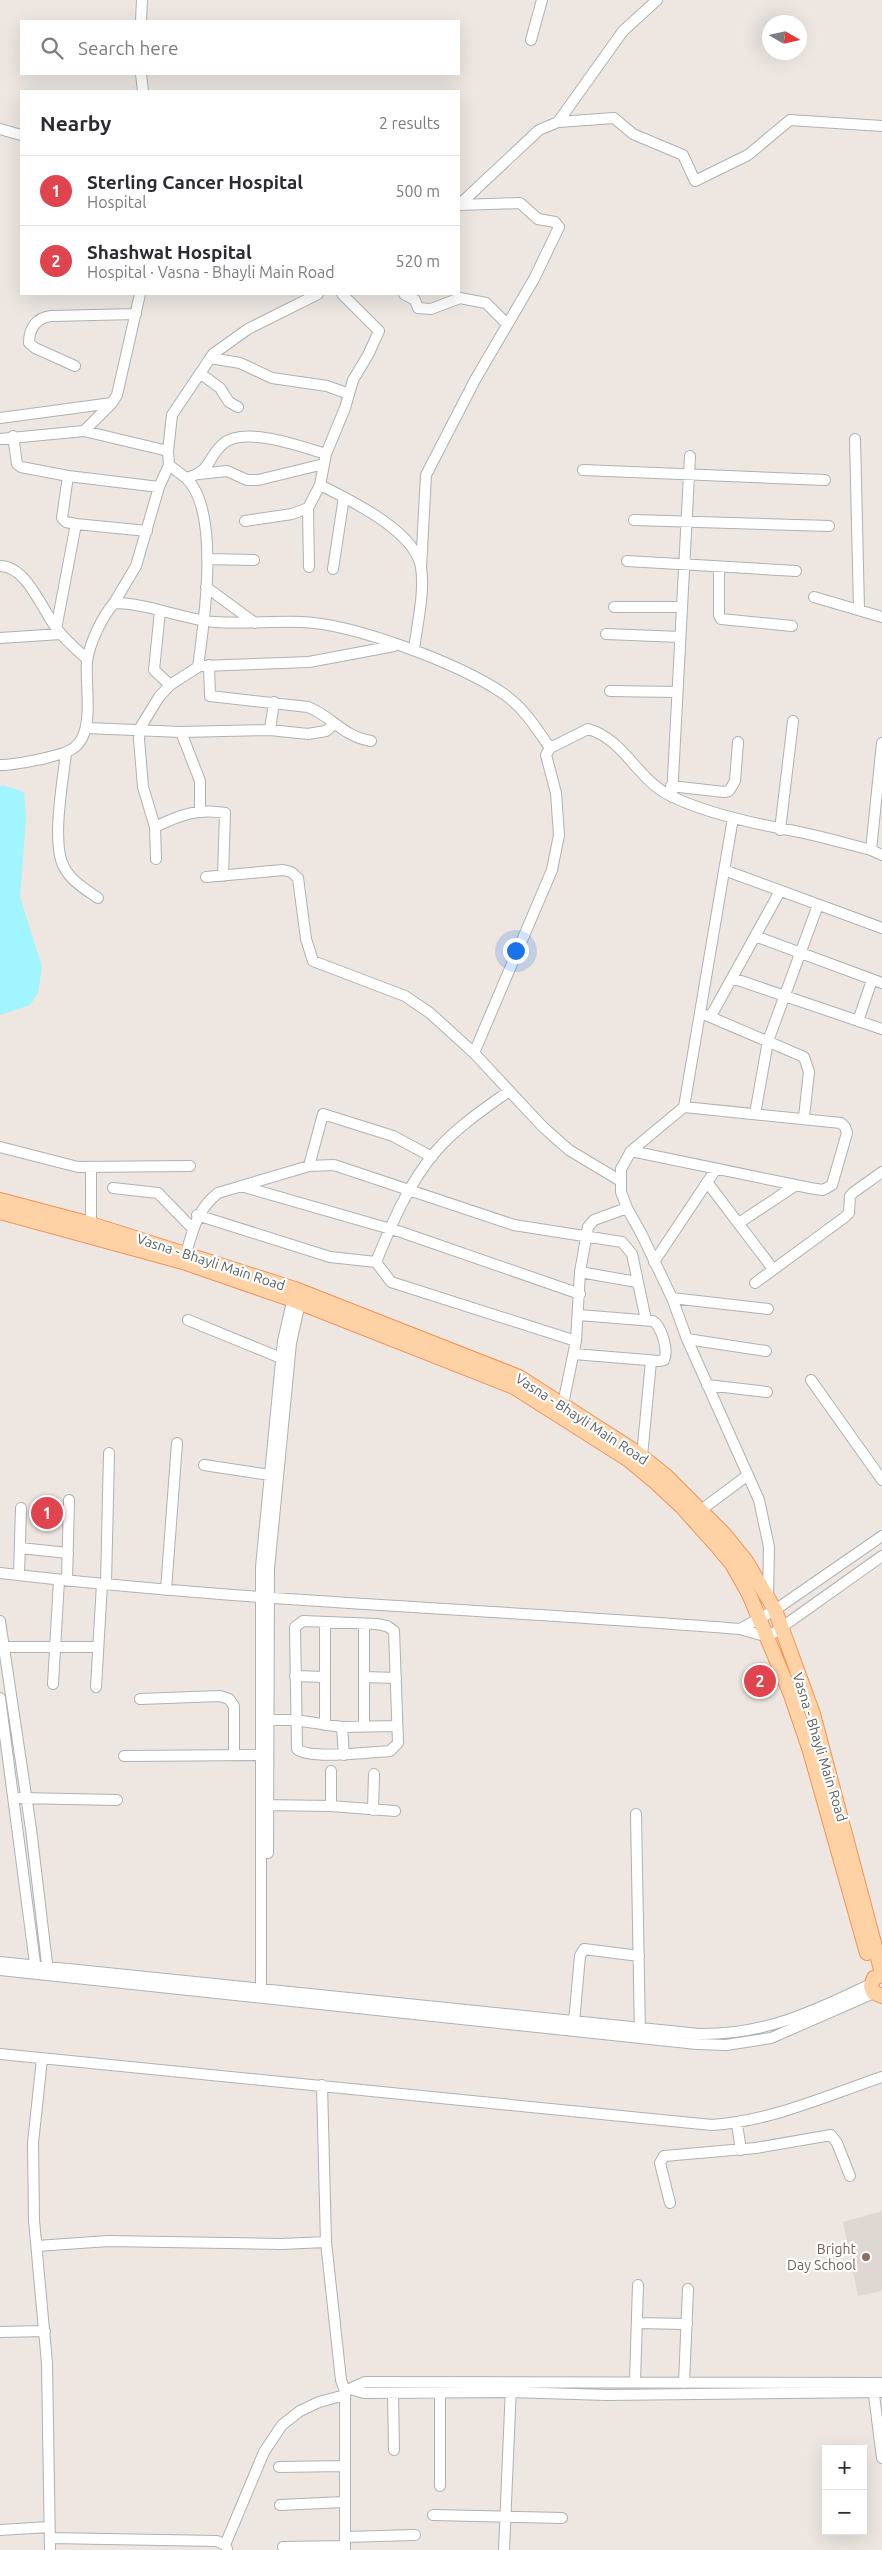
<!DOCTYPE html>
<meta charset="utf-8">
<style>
body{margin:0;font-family:Ubuntu,sans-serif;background:#f7f7f7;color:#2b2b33}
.controls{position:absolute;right:15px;bottom:15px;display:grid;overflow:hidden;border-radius:0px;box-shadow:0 5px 20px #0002}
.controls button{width:45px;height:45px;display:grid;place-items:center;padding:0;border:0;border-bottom:1px solid #e1e1e2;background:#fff;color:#2b2b33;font:25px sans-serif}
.compass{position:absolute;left:762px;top:15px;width:45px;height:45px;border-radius:50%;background:#fff;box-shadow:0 5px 20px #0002;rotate:99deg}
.you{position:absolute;left:515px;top:950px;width:18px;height:18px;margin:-12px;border:4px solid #fff;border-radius:50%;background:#1a73e8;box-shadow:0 0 0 8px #1a73e833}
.badge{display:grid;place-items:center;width:32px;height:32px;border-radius:50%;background:#d93025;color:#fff;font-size:16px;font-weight:700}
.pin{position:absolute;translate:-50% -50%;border:2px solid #fff;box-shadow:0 1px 5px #0006}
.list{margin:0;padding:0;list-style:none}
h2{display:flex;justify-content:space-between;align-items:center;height:65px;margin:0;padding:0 20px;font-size:21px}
h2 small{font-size:16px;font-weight:400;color:#7c7c81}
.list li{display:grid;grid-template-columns:32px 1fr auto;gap:15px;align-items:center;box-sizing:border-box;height:70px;padding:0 20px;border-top:1px solid #e1e1e2}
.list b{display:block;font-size:19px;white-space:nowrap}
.list p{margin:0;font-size:16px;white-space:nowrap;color:#7c7c81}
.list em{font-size:16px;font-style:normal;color:#7c7c81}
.icon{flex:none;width:28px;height:28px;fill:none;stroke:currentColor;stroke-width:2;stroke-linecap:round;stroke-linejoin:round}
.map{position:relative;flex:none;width:882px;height:2550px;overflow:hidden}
.search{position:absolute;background:#fff;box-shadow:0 5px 20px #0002;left:20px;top:20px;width:440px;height:55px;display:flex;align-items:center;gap:12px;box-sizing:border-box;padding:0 18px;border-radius:0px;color:#7c7c81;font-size:19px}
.panel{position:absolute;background:#fff;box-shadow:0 5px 20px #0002;left:20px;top:90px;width:440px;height:205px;border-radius:0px}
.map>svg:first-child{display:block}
.education{fill:#dfd7d2}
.water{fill:#a0f5fe}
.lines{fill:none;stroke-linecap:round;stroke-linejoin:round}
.minor-casing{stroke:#adb2b4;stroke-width:12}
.major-casing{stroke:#f09257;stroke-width:16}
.minor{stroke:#fff;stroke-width:10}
.major{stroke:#fed2a4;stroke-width:14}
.education-dot{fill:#8d6e63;stroke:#fff;stroke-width:2}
.labels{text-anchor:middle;stroke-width:4.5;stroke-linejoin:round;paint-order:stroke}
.street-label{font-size:14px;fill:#5a6062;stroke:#fff}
.education-label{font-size:14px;fill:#785e54;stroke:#fff;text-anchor:end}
</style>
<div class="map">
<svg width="882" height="2550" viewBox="0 0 882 2550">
<rect width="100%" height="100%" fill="#ede6e1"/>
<path class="education" d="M882 2211V2291L858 2296 843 2222Z"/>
<path class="water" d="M2 785 24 792 26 819 20 897 42 967 38 993 30 1005 0 1015V787Z"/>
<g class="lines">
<defs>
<path id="minor" d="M141 21 142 0
M531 40 542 0
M141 74 143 91
M558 122 614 118 633 134 683 155 695 181 748 155 790 120 882 126
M0 129 21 135
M459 205 539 130 558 122 623 31 657 0
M342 294 379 331 368 355 353 380 345 408 326 454 320 485C350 500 415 531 421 567 425 593 417 624 414 650
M404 294 415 300 418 308 431 309 460 298 486 303 507 324
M210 358 240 363 272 378 327 386 349 394
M75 366 35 348 29 343C29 328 36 318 51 316L136 314
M201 374 220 388 229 402 238 407
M0 418 112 403
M84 431 112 403 117 395 140 294
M13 436 17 464 21 467 68 476 159 487
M0 439 84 431 168 451 169 465 159 487 136 566 114 603
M855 439 859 609
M168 451 172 415 213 354 248 329 318 294
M169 465 186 478C213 471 206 458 224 443 246 426 302 447 326 454
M583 470 825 480
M199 474 227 471 247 480H258L324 464
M68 476 62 518 66 522 76 524
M308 508 309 567
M634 520 829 526
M245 521 292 514 308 508 320 485
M207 559 254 560
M627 561 796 571
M0 566C27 566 42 610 57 629 65 640 77 650 87 659
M719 567V615L721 619 792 626
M421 568 426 475 475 380 534 279 559 227 555 222 538 219 520 203 459 205
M333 569 344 497
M206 587 255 623
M814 597 882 617
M614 607H681
M160 611 154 670 170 685
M56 629 76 524 147 531
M606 634 680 637
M0 638 61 634
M209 665 210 696 308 707C333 717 342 736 371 741
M203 666 309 662 394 646
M610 691 677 692
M87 728 181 732 270 730 308 734 326 731 334 724
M270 730 274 702
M181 732 200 781V811
M66 753C63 780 51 844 64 867 71 881 85 889 98 898
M0 765C15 765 31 761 46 758 55 755 67 754 75 747 95 731 85 686 87 662 89 644 102 617 114 603 148 603 181 619 215 622 244 624 273 621 302 622 355 624 460 664 504 694 524 708 537 729 550 748
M671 786 724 792 729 791 735 781 738 742
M672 797 690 456
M733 818 684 1107 631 1151 621 1169V1192L627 1208 642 1235 672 1298 687 1339 759 1500 769 1547 768 1597
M155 827C180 815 198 808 225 813L223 876
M780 830 793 721
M871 850 882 743
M156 859 155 827 143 787 139 739 140 728 159 697 170 685 198 667C204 622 221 511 186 478
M724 870 882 928
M206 877 283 870 291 872 298 878 306 939 313 961 405 996 430 1013 474 1053 543 1127 569 1150 619 1180
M755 936 882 983
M732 978 882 1029
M701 1013 804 1057 809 1072 804 1117
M711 1016 780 891
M858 1021 872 980
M474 1053 552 870 559 835 556 793 546 755 550 748 588 729C624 739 637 779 669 795 704 813 751 823 789 830 817 835 844 843 871 850L882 855
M755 1114 768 1041 818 905
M0 1147 78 1167 190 1166
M631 1151 810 1188 823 1190 832 1185 847 1133 845 1127 841 1123 684 1107
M309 1166 323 1114 393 1136 432 1157
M707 1182 773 1269
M241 1186 401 1232 580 1294
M113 1188 158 1193 193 1229
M197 1215 330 1257 376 1262 391 1282 576 1341
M739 1223 796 1185
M91 1224V1167
M184 1259C193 1233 195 1211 218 1193L309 1166 334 1165 514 1225 622 1242 632 1254 646 1320
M376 1262C392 1223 409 1182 437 1150 457 1127 484 1109 509 1091
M654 1262 716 1169
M580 1272 637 1282
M755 1283 845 1217 849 1213 850 1196 854 1192 882 1172
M672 1298 768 1309
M188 1320 281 1358
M687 1339 766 1351
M574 1354 659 1361 664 1360C669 1350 661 1326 653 1321L579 1315
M811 1380 882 1480
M707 1385 767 1392
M563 1404 576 1341 580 1272 588 1227 594 1220 627 1208
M642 1456 651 1361
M204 1465 270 1475
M701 1510 748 1475
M882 1536 775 1610 740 1629 768 1637 882 1556
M20 1548 68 1553
M0 1573C246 1602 493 1609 740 1629
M19 1575 21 1508
M67 1581 69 1500
M106 1584 109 1453
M166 1590 177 1443
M0 1621 31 1829 48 1972
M303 1621 376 1624 387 1626 394 1631 398 1743 390 1751C372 1752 309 1760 297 1749L295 1627Z
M325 1622V1725
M364 1624V1727
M2 1647H98
M295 1676 325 1677
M364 1677 396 1678
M53 1684 59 1580
M96 1687 102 1584
M0 1698 36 1971
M140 1699 220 1696 229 1699 234 1706V1754
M262 1720H295L342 1727 397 1726
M342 1727 344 1755
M124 1756 267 1755
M20 1798 117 1800
M262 1805 331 1806 395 1811
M331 1806V1771
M373 1810 374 1774
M636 1814 640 2035
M268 1853 269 1569 291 1343 301 1298
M0 1962 699 2034C764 2035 813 2012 871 1984
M0 1970 697 2044 726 2045 771 2038 874 1993
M261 1994V1567L283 1341 294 1293
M574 2022 580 1956 584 1949 639 1956
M0 2054 712 2125C771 2121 826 2096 882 2077
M42 2059 33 2143 34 2220 47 2363 50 2550
M322 2085 326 2242 341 2380 345 2391V2550
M737 2124 741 2150
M670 2203 660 2163 664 2156 756 2148 831 2135 837 2143 850 2176
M37 2246 108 2241 281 2244 326 2242
M637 2323 687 2324
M0 2332 45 2331
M635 2382 638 2285
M684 2383 688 2289
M873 2387 882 2458
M350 2389 364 2393 510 2392 607 2395 882 2392
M345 2391 365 2382 882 2383
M393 2393 394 2450
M440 2393V2486
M279 2467 344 2466
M280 2505 344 2502
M433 2515 562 2518
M0 2530 49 2527
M345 2537 415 2535
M50 2538 217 2541 225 2545 227 2549
M225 2545 264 2452 282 2425 300 2411 319 2402 345 2395
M283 2547 345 2546
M504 2550 511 2386"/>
<path id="major" d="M0 1200 91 1224 295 1289 519 1377 636 1452 665 1475 725 1535 746 1561 775 1610 813 1714 882 1973
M0 1212 183 1262 293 1300 514 1387 629 1460 653 1480 682 1507 717 1546 732 1564 749 1594 791 1695 810 1751 867 1953
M882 1975 874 1978 871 1986 873 1992 882 1996"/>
</defs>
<use href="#minor" class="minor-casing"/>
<use href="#major" class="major-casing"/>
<use href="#minor" class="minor"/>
<use href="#major" class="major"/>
</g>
<circle class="education-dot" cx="866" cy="2257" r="5"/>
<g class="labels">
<g class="street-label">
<text transform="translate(211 1262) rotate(18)" y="5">Vasna - Bhayli Main Road</text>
<text transform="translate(582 1419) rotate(33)" y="5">Vasna - Bhayli Main Road</text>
<text transform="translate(820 1747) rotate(73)" y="5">Vasna - Bhayli Main Road</text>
</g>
<g class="education-label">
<text x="856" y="2254">Bright<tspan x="856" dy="16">Day School</tspan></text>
</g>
</g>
</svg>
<div class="controls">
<button>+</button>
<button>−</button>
</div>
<svg class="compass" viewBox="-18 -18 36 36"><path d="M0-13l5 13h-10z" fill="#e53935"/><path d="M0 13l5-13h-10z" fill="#7c7c81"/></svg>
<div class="you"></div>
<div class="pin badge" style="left:47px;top:1513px;background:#e0444e">1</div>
<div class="pin badge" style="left:760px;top:1681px;background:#e0444e">2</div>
<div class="search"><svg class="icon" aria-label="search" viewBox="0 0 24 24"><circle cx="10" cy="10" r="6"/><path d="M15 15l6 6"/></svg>Search here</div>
<section class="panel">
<h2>Nearby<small>2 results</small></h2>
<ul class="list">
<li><span class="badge" style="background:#e0444e">1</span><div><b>Sterling Cancer Hospital</b><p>Hospital</p></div><em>500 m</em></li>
<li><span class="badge" style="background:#e0444e">2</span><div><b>Shashwat Hospital</b><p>Hospital · Vasna - Bhayli Main Road</p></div><em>520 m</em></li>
</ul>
</section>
</div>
